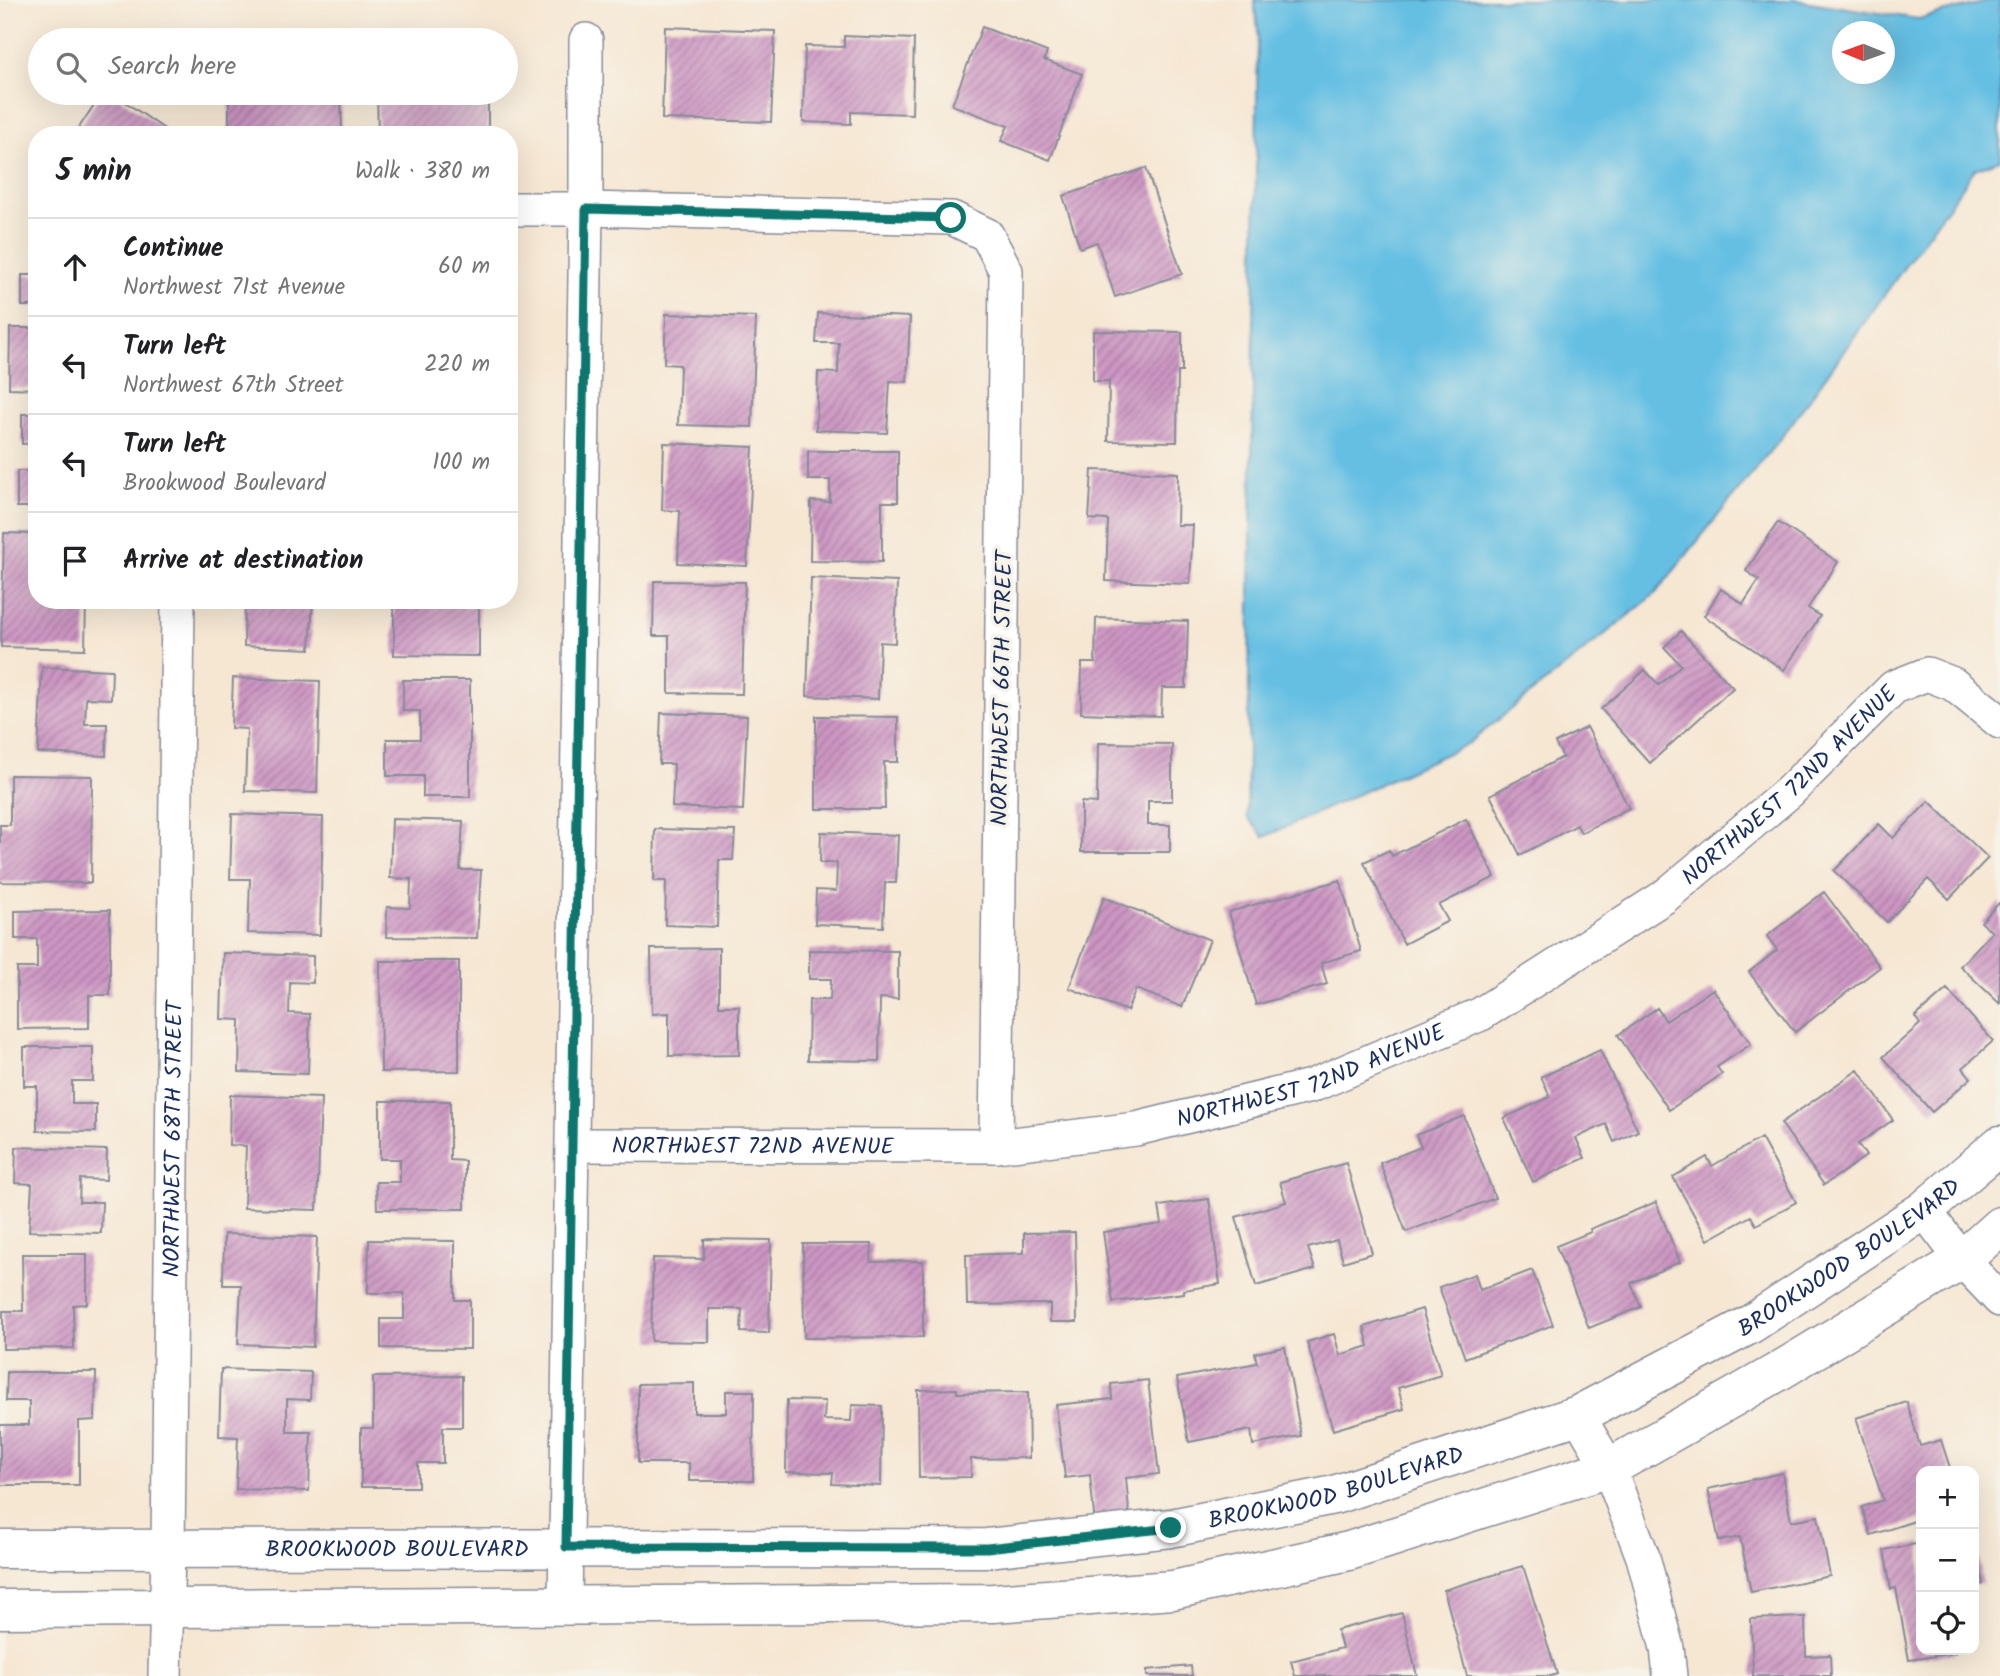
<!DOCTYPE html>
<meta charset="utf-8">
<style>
body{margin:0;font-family:Kalam,sans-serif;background:#f6f6f6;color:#202124}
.controls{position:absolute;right:21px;bottom:21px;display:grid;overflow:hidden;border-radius:14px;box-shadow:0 7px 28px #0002}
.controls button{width:63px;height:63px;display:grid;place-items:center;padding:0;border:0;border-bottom:2px solid #e0e0e0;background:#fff;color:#202124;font:35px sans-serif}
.compass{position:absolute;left:1832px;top:21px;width:63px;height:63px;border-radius:50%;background:#fff;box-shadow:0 7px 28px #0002;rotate:271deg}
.stop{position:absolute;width:21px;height:21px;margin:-16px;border:5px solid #0f766e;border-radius:50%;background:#fff}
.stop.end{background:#0f766e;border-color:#fff;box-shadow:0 2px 7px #0008}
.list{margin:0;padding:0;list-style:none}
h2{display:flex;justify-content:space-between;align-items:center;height:91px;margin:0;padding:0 28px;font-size:30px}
h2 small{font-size:23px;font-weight:400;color:#757577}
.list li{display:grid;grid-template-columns:46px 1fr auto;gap:21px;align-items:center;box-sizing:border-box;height:98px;padding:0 28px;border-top:2px solid #e0e0e0}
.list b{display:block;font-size:26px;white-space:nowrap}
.list p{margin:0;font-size:23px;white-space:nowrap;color:#757577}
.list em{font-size:23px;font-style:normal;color:#757577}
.icon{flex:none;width:38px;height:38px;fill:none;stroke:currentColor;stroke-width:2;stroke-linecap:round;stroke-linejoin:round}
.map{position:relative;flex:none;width:2000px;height:1676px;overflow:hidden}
.search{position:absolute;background:#fff;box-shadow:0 7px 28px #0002;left:28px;top:28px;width:490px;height:77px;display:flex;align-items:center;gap:18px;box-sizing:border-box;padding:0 24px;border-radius:38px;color:#757577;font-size:26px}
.panel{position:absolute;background:#fff;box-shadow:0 7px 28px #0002;left:28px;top:126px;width:490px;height:483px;border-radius:28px}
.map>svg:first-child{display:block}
.water{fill:#65bfe3;stroke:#4077a0;stroke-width:2;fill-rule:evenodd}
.building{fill:url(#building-hatch)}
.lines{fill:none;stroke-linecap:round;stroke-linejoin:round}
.street-casing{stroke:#888b98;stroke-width:36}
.secondary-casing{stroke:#888b98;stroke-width:41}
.street{stroke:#fff;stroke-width:33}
.secondary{stroke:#fff;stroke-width:38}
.route{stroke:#0f766e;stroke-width:9}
.labels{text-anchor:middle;stroke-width:7;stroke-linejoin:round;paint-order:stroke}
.street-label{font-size:23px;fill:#1b2f5e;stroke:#f7f3e8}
</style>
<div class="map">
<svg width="2000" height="1676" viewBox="0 0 2000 1676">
<defs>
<pattern id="building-hatch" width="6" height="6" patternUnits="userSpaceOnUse" patternTransform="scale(1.75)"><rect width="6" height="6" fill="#cd96c3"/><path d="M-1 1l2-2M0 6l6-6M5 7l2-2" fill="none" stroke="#a67ba2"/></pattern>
</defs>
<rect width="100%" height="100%" fill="#f7f3e8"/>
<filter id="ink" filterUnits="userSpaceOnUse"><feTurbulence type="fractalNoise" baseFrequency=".0143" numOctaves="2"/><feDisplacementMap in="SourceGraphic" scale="14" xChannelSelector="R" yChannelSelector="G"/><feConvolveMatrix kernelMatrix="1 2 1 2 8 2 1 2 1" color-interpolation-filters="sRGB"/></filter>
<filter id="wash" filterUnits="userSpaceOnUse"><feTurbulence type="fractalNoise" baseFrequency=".00686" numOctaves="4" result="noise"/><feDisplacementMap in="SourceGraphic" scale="28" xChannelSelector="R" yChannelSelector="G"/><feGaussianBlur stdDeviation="1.57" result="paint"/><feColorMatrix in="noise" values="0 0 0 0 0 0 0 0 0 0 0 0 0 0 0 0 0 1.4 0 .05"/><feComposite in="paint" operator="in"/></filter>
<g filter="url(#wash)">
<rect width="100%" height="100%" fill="#f6e7d3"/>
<path class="water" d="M1254 0H1796L1918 19 1994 0H2000V160L1975 169 1787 430 1655 594 1468 744 1264 837 1247 817 1258 29ZM1842 32H1884V74H1842Z"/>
<g id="blocks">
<path class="building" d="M665 27 775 31 771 122 662 119Z
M982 27 1047 52 1044 60 1082 74 1050 160 1001 141 1008 126 952 105Z
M844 36 914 39 912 114 851 112V124L803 122 805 46 844 47Z
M102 93H112L173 135H74Z
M229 93H341L342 132 229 135Z
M377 93H488V135H378Z
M1146 168 1182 274 1115 297 1097 242 1080 248 1063 196Z
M22 275H37V306H22Z
M818 313 910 317 907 382 890 381 887 433 816 430 818 372 838 373 839 343H816Z
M666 314 756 317 752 427 678 425 680 365 664 364Z
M10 328H37V389L9 388Z
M1093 331 1182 332V372H1178L1177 442 1108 441 1109 381H1093Z
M22 414H37V443L22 444Z
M664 443 753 447 747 566 678 563 680 511 662 510Z
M808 451H898V502H882V562L810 561 811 501 830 502V480H808Z
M1092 470 1178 473 1177 525H1193L1190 584 1106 581 1108 520 1089 519Z
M17 471H37V507H17Z
M1778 522 1838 562 1808 608 1820 616 1784 670 1704 616 1721 589 1743 604 1759 580 1746 571Z
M4 533 37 534V600H86L85 649 1 647Z
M811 578 897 582 895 643 880 642 878 699 807 696Z
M654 581 745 582 742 694 669 693V636H653Z
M245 600H313L310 649 244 646Z
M394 600H463V607H479V656L394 655Z
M1096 618 1188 621 1186 688H1162L1161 716 1081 713 1082 663H1095Z
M1681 631 1733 688 1650 763 1601 709 1645 670 1659 685 1681 665 1664 647Z
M42 667 112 670 111 699 86 698 85 724H107L106 756 38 753Z
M233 678 320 681 317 793 245 791 247 729 231 728Z
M403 680H470V797H423V776H387V739H420V711H403Z
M661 713 747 716 743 810 672 807 674 764H659Z
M816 716 898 717V762H884L885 809H816Z
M1587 727 1629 808 1581 833 1577 825 1520 855 1490 795 1563 757 1555 743Z
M1098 743 1172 744V801H1148V825H1170V852H1081V802L1097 803Z
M10 775 92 776 91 883 0 882V825H10Z
M1929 801 1988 858 1949 899 1928 879 1887 922 1834 871 1879 824 1893 838Z
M232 814 323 817 320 935 248 933 250 879H230Z
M392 819 463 821 460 870H481L477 938 386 937 387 907 410 908 411 879 390 878Z
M1466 819 1495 877 1439 905 1448 921 1404 944 1364 862 1389 850 1392 856Z
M655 829 735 831 733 860H719L717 927 665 925 666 881H654Z
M821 832 898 835 896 883H885L883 927 815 924 816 890 836 891 837 863H820Z
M1340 880 1361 951 1321 963 1327 984 1256 1005 1229 912Z
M1824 892 1880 967 1795 1032 1749 972 1777 950 1767 936Z
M1104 897 1210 940 1182 1007 1136 989 1127 1011 1069 988Z
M2000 902V1004L1960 966 1992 932 1981 922Z
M110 910V995H89V1028L17 1029V968H37V939H15V911Z
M719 948V1006H739V1055L669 1056V1013L652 1014 651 949Z
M809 950 898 951V999L880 998 879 1061 808 1060 809 1000H830L831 979H809Z
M223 953 313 956V983L290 982 289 1013 310 1014 308 1074 239 1072 240 1020 221 1019Z
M380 961H459V1071L381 1072Z
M1713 989 1751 1044 1717 1067 1722 1074 1669 1110 1618 1035 1657 1008 1666 1021Z
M1947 989 1993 1041 1963 1068 1971 1078 1932 1112 1883 1057 1920 1024 1915 1017Z
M24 1047H93V1081H72V1104H96V1132L37 1131V1086H24Z
M1600 1050 1638 1131 1614 1142 1606 1124 1576 1138 1585 1158 1533 1182 1504 1118 1550 1097 1541 1077Z
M1858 1070 1893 1120 1858 1144 1866 1156 1824 1185 1781 1123Z
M230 1095 321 1098 317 1210 244 1208 246 1146 229 1145Z
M380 1101H450V1160L465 1161V1209H377L376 1182H400V1159H380Z
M1464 1116 1495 1198 1406 1232 1380 1163 1421 1147 1416 1135Z
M1761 1138 1796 1202 1756 1225 1751 1216 1708 1240 1673 1177 1707 1157 1712 1166Z
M16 1147 107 1150 106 1180 80 1179 79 1202H102L101 1233 29 1231 32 1184 15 1183Z
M1346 1163 1372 1253 1343 1262 1337 1240 1308 1248 1315 1269 1256 1286 1236 1217 1286 1202 1280 1182Z
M1209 1199 1220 1284 1184 1290V1293L1113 1302 1103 1232 1162 1224 1159 1206Z
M1656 1202 1680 1262 1631 1283 1641 1307 1589 1328 1556 1246 1591 1232 1590 1229Z
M1075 1232 1077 1322H1050V1304L967 1305 966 1255 1024 1253V1233Z
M224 1234 317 1237 313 1347 238 1344 241 1285H223Z
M704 1239 771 1240 769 1333 741 1332 742 1309H709V1342L651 1341 653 1258 704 1259Z
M369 1240 455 1241V1300H470V1349L381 1348V1319H404V1293H368Z
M803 1244H872L871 1262 923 1261V1337L804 1338Z
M22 1254H87V1304L73 1305 74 1348 3 1349V1311H23Z
M1532 1270 1553 1325 1465 1358 1439 1287 1475 1274 1480 1290Z
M1422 1309 1441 1375 1398 1388 1404 1409 1333 1430 1307 1342 1334 1334 1340 1355 1369 1346 1364 1327Z
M1285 1347 1301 1436 1253 1445 1251 1430 1189 1442 1177 1378 1257 1363 1255 1353Z
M221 1369 311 1372 310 1400 287 1399V1432H311L309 1491 236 1489 238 1437 219 1436Z
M7 1372H96L95 1420 79 1421V1485H0V1425H29V1401H6Z
M462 1376V1427H443V1463H418V1487H361V1428H373V1377Z
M1148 1380 1159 1474 1126 1478 1130 1521 1095 1525 1090 1475 1065 1478 1056 1405 1112 1399 1111 1384Z
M694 1383V1413H726V1391H754L753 1481H689V1463H638V1384Z
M957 1389V1393L1028 1392 1029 1458 971 1459V1477L919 1478 918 1390Z
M787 1400 825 1401 824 1420 851 1421 852 1405 882 1406 881 1486 832 1484 833 1473 786 1472Z
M1907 1402 1920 1446 1941 1440 1951 1471H1921V1519L1871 1535 1862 1507 1883 1500 1856 1418Z
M1782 1473 1791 1521 1818 1516 1830 1576 1751 1592 1740 1537 1719 1541 1708 1489Z
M1974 1538H1975L1983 1584 1974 1585Z
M1921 1543V1650H1955V1653L1909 1660 1896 1588 1891 1589 1884 1550Z
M1523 1566 1557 1674 1551 1676H1467L1444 1590Z
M1402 1613 1417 1676H1295L1291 1661 1342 1648 1337 1630Z
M1805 1617 1806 1656 1830 1655 1831 1676H1753L1751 1619Z
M1191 1666 1192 1676H1147V1670Z"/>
</g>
</g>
<g filter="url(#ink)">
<use href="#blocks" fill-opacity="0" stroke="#888b98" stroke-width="2"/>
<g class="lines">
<defs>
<g id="street">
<path d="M509 209H586L952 218 987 235 1006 271 996 1146"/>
<path id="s1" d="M573 1145 996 1146 1136 1129 1311 1086 1481 1014 1664 897 1789 792 1894 687 1927 674 1953 684 2000 722"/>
<path d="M1924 1210 1962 1260 2000 1300"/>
<path d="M1578 1415 1609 1468 1643 1557 1667 1648 1670 1676"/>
<path d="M565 1605 586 209V40"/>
<path id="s2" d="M165 1676 168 1550 178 600"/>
</g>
<g id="secondary">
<path id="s3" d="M0 1549 987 1548 1171 1528 1334 1495 1578 1415 1751 1324 1924 1210 2000 1145"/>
<path d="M0 1609 993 1603 1173 1590 1349 1551 1609 1468 1776 1373 1962 1260 2000 1226"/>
</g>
</defs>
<use href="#street" class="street-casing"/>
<use href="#secondary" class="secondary-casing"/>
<use href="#street" class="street"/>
<use href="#secondary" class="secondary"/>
</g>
</g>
<g class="lines" filter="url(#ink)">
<path class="route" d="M951 218 586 209 566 1547 987 1548 1171 1528"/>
</g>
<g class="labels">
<g class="street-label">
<text transform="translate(1001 688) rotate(-89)" y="8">NORTHWEST 66TH STREET</text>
<text dy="8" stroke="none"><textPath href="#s1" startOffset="1314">NORTHWEST 72ND AVENUE</textPath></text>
<text dy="8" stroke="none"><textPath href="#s1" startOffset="747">NORTHWEST 72ND AVENUE</textPath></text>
<text dy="8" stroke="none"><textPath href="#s2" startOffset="537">NORTHWEST 68TH STREET</textPath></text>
<text dy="8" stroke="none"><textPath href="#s1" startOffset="180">NORTHWEST 72ND AVENUE</textPath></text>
<text dy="8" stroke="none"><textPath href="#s3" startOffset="1909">BROOKWOOD BOULEVARD</textPath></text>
<text dy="8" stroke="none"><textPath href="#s3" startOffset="1342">BROOKWOOD BOULEVARD</textPath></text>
<text dy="8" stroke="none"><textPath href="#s3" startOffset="397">BROOKWOOD BOULEVARD</textPath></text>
</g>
</g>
</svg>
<div class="controls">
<button>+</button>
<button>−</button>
<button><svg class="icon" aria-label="locate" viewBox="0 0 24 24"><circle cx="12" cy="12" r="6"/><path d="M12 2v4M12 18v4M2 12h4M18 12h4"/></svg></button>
</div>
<svg class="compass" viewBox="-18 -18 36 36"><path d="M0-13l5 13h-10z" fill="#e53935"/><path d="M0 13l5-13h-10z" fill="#757577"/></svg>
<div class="stop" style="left:951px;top:218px"></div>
<div class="stop end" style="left:1171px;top:1528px"></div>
<div class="search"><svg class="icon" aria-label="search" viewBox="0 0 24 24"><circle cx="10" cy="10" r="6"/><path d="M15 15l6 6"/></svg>Search here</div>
<section class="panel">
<h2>5 min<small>Walk · 380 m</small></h2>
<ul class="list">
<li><svg class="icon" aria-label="ahead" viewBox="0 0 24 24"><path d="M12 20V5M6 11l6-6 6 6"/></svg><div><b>Continue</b><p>Northwest 71st Avenue</p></div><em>60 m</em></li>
<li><svg class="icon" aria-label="left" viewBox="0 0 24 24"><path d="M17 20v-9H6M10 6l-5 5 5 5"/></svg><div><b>Turn left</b><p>Northwest 67th Street</p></div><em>220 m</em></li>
<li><svg class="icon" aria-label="left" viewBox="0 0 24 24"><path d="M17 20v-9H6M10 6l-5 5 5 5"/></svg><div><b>Turn left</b><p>Brookwood Boulevard</p></div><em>100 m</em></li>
<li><svg class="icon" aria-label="arrive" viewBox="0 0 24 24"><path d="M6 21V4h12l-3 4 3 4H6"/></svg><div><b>Arrive at destination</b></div></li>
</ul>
</section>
</div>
